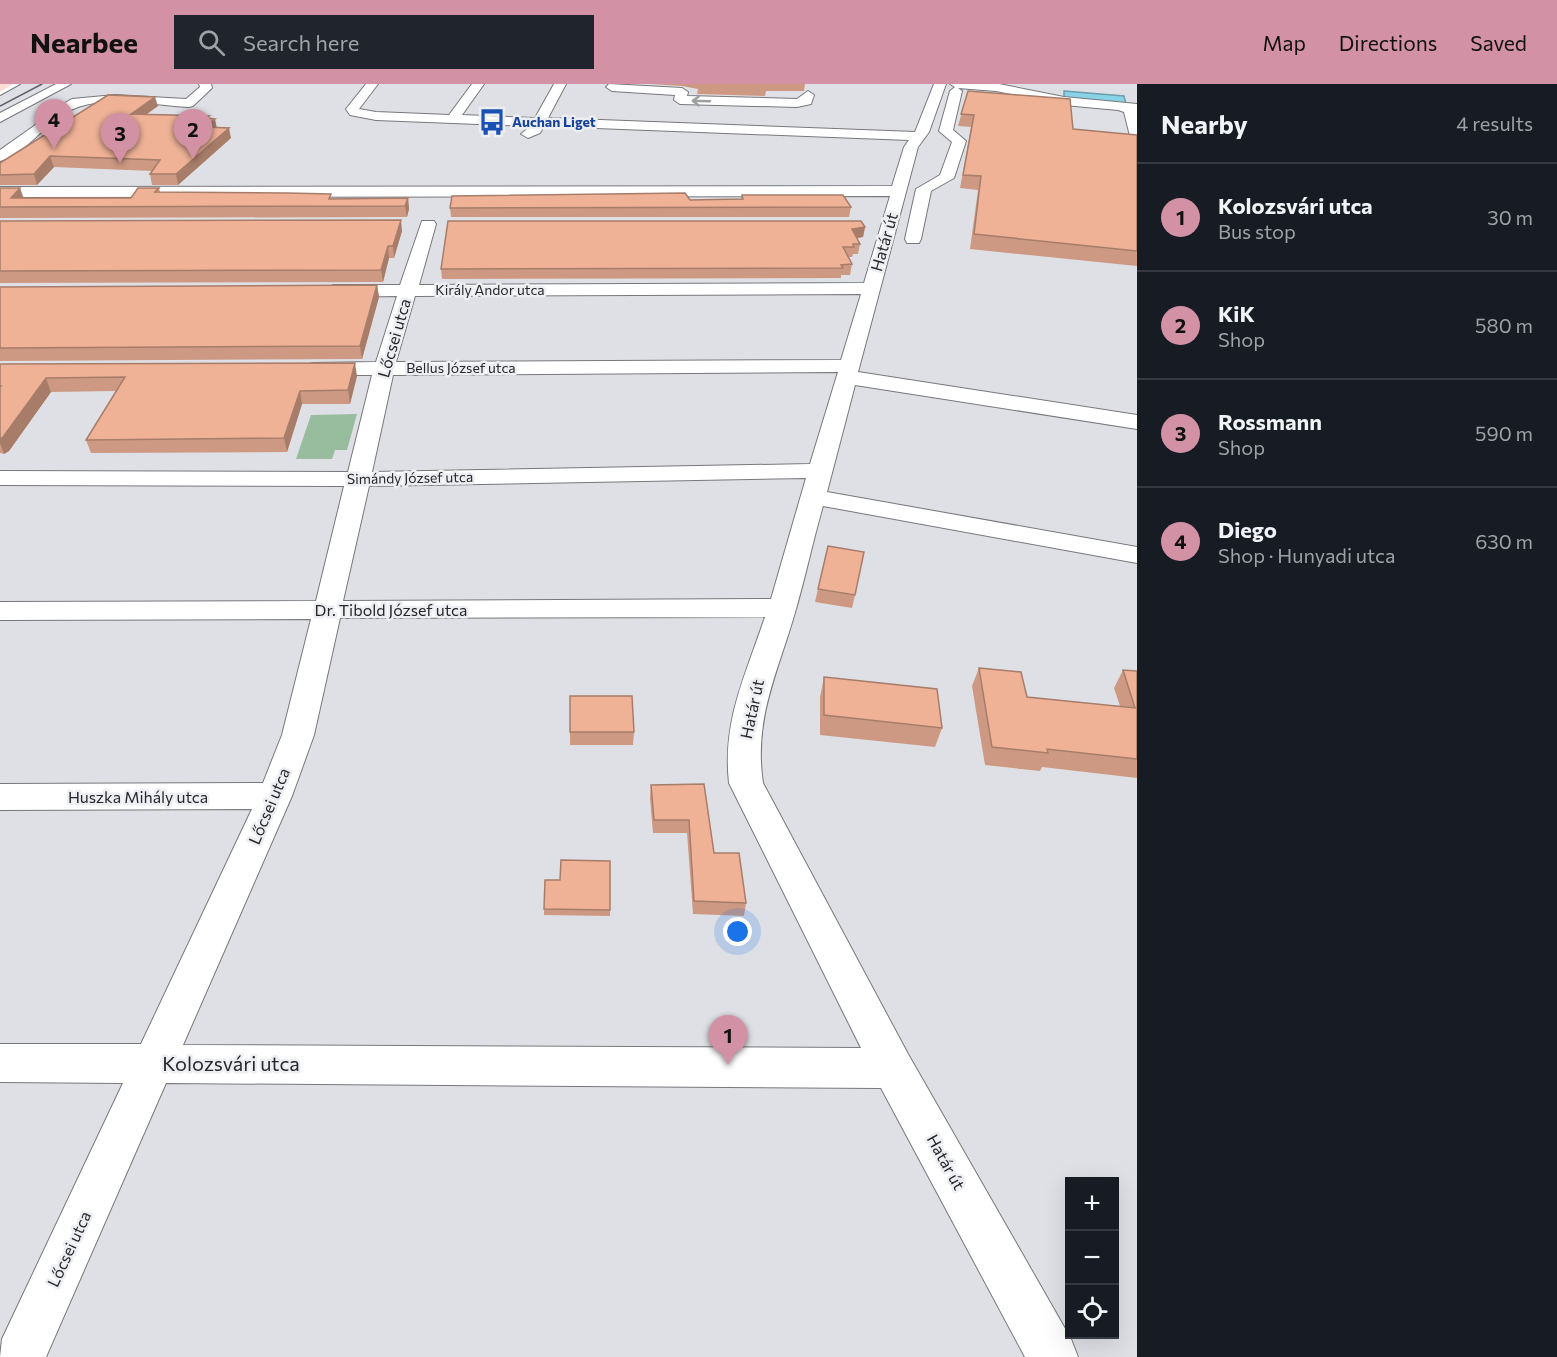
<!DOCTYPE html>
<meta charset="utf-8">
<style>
body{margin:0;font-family:Commissioner,sans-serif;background:#20242c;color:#f1f3f6}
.controls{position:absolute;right:18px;bottom:18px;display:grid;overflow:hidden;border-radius:0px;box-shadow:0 6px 24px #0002}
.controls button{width:54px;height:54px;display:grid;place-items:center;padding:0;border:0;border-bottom:2px solid #363941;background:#171b24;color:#f1f3f6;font:30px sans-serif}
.you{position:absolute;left:738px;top:848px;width:21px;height:21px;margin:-15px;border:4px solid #fff;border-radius:50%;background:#1a73e8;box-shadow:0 0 0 9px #1a73e833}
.badge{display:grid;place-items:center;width:39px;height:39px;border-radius:50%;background:#d291a4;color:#111;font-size:20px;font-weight:700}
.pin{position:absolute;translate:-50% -50px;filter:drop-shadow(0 2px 3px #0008)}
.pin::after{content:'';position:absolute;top:32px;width:21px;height:18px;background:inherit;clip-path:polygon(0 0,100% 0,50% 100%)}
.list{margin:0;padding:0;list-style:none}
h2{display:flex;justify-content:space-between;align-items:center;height:78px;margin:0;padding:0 24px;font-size:26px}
h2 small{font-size:20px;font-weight:400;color:#9ea1a6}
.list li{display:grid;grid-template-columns:39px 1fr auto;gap:18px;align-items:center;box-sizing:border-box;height:108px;padding:0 24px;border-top:2px solid #363941}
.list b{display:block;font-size:22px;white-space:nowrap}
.list p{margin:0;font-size:20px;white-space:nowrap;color:#9ea1a6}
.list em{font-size:20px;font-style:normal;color:#9ea1a6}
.icon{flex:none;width:33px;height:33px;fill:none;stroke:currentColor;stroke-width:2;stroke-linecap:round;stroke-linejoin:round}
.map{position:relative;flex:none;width:1137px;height:1273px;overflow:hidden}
header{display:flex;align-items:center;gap:36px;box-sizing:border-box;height:84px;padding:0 30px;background:#d291a4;color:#111}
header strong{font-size:28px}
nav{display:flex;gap:33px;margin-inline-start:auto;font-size:21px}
.search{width:420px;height:54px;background:#20242c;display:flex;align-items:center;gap:15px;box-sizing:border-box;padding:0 21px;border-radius:0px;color:#9ea1a6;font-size:22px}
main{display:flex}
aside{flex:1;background:#171b24}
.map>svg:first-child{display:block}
.green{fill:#98bc9e}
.water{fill:#88d3e8;stroke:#6b9faf;stroke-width:1.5}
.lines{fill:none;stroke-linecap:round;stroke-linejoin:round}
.minor-casing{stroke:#76787c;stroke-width:2}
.major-casing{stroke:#b09089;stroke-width:3}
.minor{fill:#fff;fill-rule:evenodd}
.major{fill:#fdded7;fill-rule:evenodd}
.tram{stroke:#5e5f62;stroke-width:1.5}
.wall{fill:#ce9982}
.shaded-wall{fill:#a77d6a}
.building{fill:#efb297;stroke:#a77d6a;stroke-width:1.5}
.oneway{stroke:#9d9e9f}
.labels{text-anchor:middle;stroke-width:5;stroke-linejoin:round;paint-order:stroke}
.far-transit-label{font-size:14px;font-weight:bold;fill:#164399;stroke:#eceef2;text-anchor:start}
.far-street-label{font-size:14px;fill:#262729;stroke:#eceef2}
.street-label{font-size:16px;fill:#262729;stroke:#eceef2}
.near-street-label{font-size:20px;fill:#262729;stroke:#eceef2}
</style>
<header>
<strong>Nearbee</strong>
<div class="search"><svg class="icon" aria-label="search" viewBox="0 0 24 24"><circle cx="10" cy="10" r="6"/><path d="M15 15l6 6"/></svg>Search here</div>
<nav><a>Map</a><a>Directions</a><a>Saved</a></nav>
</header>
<main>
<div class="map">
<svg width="1137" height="1273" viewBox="0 0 1137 1273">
<rect width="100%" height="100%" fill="#dfe0e5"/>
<path class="green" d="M357 330 347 366H335L332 375H296L311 331Z"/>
<path class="water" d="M1064 7 1124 12 1126 20 1064 15Z"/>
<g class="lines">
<defs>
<path id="minor" d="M5 0H20L0 11V2Z
M56 0H71L0 38V29Z
M199 0H211L212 4 193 22 189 23C148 21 94 7 59 33 41 46 21 72 0 77V66L34 42 51 27 72 15 115 11 186 15 200 3Z
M366 0H378L359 25 376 28 449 31 472 0H484L462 31 535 34 554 0H566L548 34 915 48 934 0H946L929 48 918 63 858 288 1137 331V345L855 301 827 408 1137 463V479L823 422C813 456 806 491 796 525 779 586 753 634 763 699L908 970 1071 1255 1078 1273H1025L881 1004 166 999 46 1273H0L2 1255 123 999 0 998V960H141L252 725 0 726V700L263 699 282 651 311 535 0 536V518L316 517 344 402 0 401V387L348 388 372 291H313L306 289 303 285 306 281 313 279 376 278 397 212 334 213 328 211 325 207 328 203 334 201H400L422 137H434L436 140 419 201 864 199 890 112 0 113V103L892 102 904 63 909 56 544 42 540 49 528 54 521 50 531 42 376 36 350 31 346 25ZM861 210 841 276 396 278 415 212ZM838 288 810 380 372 388 393 291ZM806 394 771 515 343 517 369 402ZM765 533C746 590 722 637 729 699L861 964 183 961 292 712 314 651 340 534Z
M609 0 682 4 688 8 687 12 797 15 808 7 814 11 811 20 797 23 680 20 674 16 675 11 612 7 606 3Z
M950 0H999L1064 13 1137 20V56L1130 52 1124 28 1118 26 1064 21 996 7 958 4 962 7 953 46 966 57 954 94 931 107 921 155 919 159H907L905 155 916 105 940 91 952 58 939 47 950 7 955 3Z"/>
<path id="major" d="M0 0H13L0 8Z"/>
</defs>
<use href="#minor" class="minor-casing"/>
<use href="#major" class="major-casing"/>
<use href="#minor" class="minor"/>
<use href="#major" class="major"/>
<path class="tram" d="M0 22 42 0"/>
</g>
<path class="wall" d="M650 0H805L804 7H766L765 12 697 10 698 5 682 2Z
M968 7 1073 45 1137 51V182L970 165 978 106 960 104 971 43 958 42Z
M158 22 147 30 209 32V35H215L216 43 231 54 178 101H152L150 90 152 87 54 83 37 101H0V79Z
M0 104 23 114H131L159 104 160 108 331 110V115L408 114 409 125 407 133 0 134Z
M742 111 851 123 849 133H451L450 124 690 116 741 115Z
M0 137 402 147 394 174H389L383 198 0 199Z
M865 143 863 153 857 154 860 160 858 170H853L852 173H848L852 180 850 191H841V194L442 195 441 185Z
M377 201 379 213 362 275 0 277V203Z
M0 280 357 292 350 320H302L287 368 91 369 86 356 116 307 51 308 9 367 4 370 0 369Z
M818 505 855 511 852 524 815 518Z
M979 584 1027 613 1120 622 1114 604 1123 586 1137 587V694L1042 683 1040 687 985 681 972 602Z
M824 593 942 644 935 663 820 651V613Z
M570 612 634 648 633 661H570Z
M704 700 714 769 746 819 744 832 693 830 687 749H653L650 714 651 701Z
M610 777V832L544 831V825L560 796Z"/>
<path class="shaded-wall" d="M155 13 158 22 134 39 131 30Z
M209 32 210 38 215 35 217 45 204 43 206 34Z
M229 44 231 54 178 101 176 90Z
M50 72 54 83 37 101 34 90Z
M20 104 24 115 11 114Z
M408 114 409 125 407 133 405 122Z
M401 136 402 147 394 174 393 162Z
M865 143 863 153 850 155 852 145Z
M388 162 389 174 383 198 381 186Z
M377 201 379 213 362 275 360 262Z
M355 279 357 292 350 320 348 306Z
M46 294 51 308 9 367 4 370 0 359V355Z
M300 307 302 320 287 368 284 354Z"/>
<path class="building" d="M968 7 1070 15 1073 45 1137 51V167L974 150 981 92 963 91 974 31 961 30Z
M108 11 155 13 131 30 209 32 206 34 215 35 204 43 229 44 176 90H150L160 76 50 72 34 90 0 91V79Z
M0 104H20L11 114H131L138 104H159L155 108 287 109 331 110 329 115 408 114 405 122 0 123Z
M685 109 690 116 743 115 742 111H843L851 123 450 124 452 112Z
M401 136 393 162H388L381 186 0 187V137Z
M448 137H861L865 143 852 145 860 160H853L854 163H843L852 180 841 181 843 184 441 185Z
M377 201 360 262 0 264V203Z
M355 279 348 306 300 307 284 354 86 356 125 293 46 294 3 353 0 355V303L1 302H0V280Z
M828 462 864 468 855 511 818 505Z
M979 584 1021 588 1027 613 1135 624 1123 586 1137 587V675L1047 665 1048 669 992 663Z
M824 593 937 605 942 644 824 631Z
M570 612H632L634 648H570Z
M704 700 714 769H739L746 819 694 817 689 736H654L651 701Z
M561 776 610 777V826L544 825 545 796H560Z"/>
<defs><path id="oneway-shaft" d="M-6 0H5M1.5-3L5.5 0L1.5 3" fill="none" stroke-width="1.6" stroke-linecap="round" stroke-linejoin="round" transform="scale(1.5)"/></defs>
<use class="oneway" href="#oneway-shaft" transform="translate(701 17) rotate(-178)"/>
<defs>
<symbol id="bus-bare" viewBox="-9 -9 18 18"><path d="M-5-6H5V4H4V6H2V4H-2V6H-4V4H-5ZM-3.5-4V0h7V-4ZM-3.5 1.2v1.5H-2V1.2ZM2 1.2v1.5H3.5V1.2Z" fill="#1a4fb4" stroke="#eceef2" stroke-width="2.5" paint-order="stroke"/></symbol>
</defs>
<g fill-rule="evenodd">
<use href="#bus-bare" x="473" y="19" width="38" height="38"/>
</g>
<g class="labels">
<g class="far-transit-label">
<text x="512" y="43">Auchan Liget</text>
</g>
<g class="far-street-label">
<text x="490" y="211">Király Andor utca</text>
<text x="461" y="289">Bellus József utca</text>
<text transform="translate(410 394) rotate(-1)" y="5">Simándy József utca</text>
</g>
<g class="street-label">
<text transform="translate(884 158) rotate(-74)" y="6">Határ út</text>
<text transform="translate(394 254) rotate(-74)" y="6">Lőcsei utca</text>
<text x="391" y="532">Dr. Tibold József utca</text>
<text transform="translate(752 625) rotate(-78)" y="6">Határ út</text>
<text x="138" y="719">Huszka Mihály utca</text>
<text transform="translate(269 722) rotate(-67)" y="6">Lőcsei utca</text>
<text transform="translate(946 1078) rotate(61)" y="6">Határ út</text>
<text transform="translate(69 1165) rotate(-65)" y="6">Lőcsei utca</text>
</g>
<g class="near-street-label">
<text x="231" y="987">Kolozsvári utca</text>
</g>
</g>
</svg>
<div class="controls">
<button>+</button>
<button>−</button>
<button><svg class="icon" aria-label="locate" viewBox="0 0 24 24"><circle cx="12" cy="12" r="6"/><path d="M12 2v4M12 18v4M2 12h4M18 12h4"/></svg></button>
</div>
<div class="you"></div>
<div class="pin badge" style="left:728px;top:981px">1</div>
<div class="pin badge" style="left:193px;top:75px">2</div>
<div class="pin badge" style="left:120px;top:79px">3</div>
<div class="pin badge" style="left:54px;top:65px">4</div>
</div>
<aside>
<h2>Nearby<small>4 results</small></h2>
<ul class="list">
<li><span class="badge">1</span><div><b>Kolozsvári utca</b><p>Bus stop</p></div><em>30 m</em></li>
<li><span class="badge">2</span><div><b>KiK</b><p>Shop</p></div><em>580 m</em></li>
<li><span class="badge">3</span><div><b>Rossmann</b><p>Shop</p></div><em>590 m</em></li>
<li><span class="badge">4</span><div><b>Diego</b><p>Shop · Hunyadi utca</p></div><em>630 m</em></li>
</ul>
</aside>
</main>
